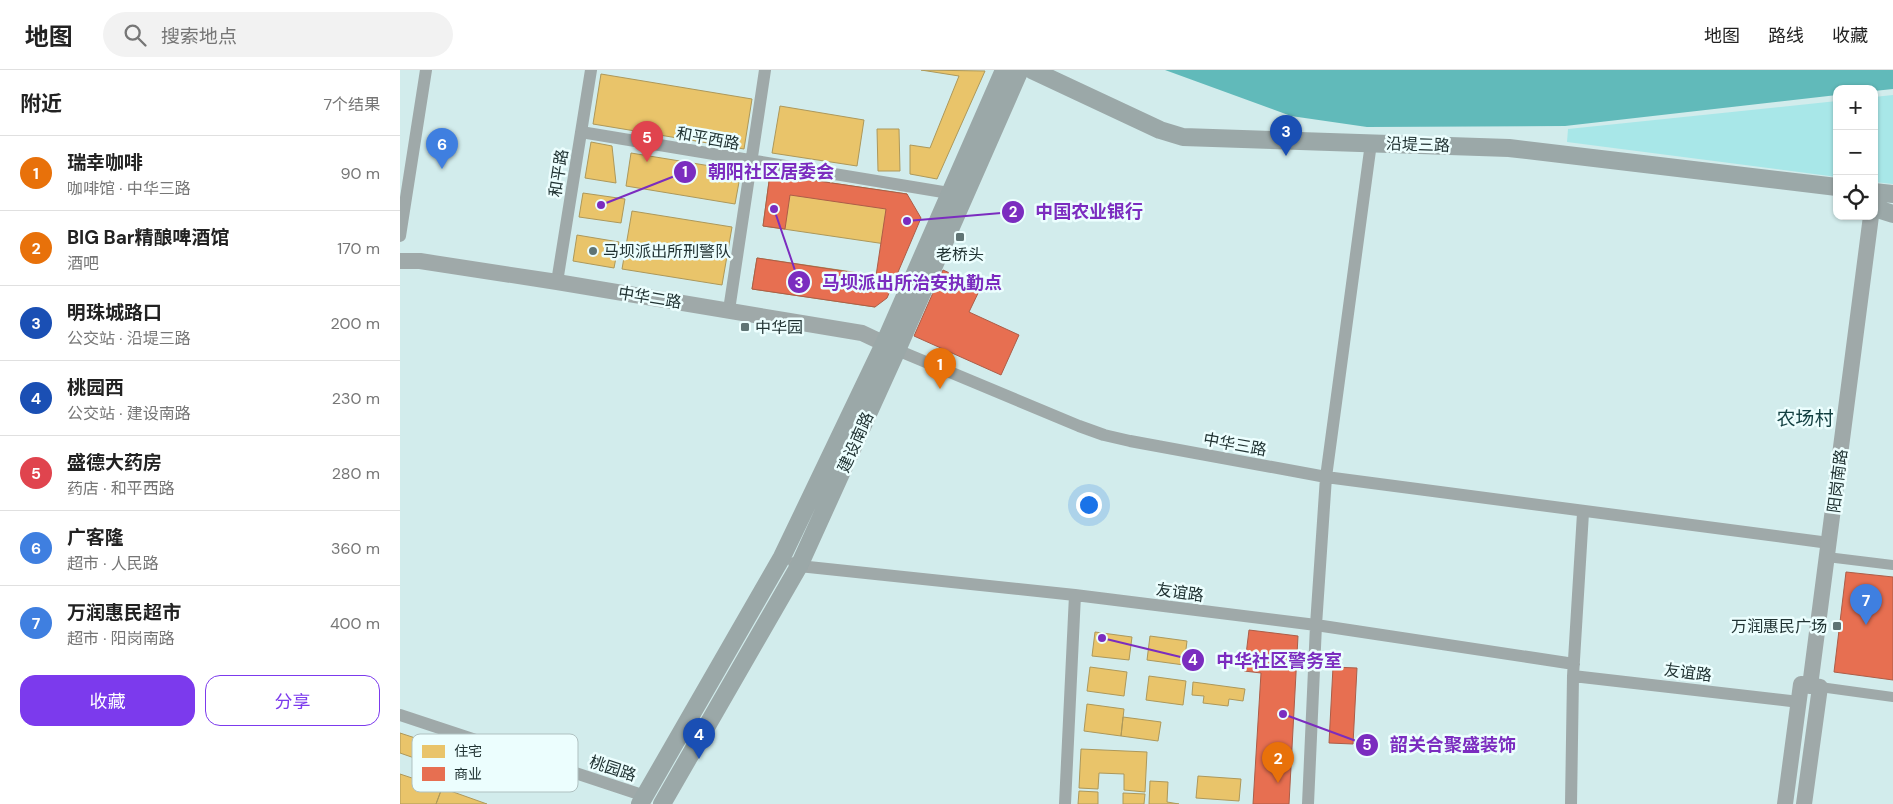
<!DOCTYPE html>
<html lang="zh">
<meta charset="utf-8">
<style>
body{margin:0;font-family:"DM Sans","Noto Sans SC",sans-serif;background:#f2f2f2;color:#222}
.controls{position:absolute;right:15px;top:15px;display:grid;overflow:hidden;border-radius:10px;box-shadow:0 1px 4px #0004}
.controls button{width:45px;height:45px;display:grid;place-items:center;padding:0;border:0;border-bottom:1px solid #e0e0e0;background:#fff;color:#222;font:25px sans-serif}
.you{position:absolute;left:688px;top:434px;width:18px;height:18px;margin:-12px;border:4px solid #fff;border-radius:50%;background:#1a73e8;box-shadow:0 0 0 8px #1a73e833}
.badge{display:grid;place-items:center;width:32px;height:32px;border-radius:50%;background:#7c3aed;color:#fff;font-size:16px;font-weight:700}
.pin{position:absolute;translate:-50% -41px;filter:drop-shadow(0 1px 2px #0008)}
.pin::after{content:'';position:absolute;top:26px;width:18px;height:15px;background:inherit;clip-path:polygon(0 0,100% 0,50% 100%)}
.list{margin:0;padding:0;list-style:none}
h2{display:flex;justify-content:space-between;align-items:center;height:65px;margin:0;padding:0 20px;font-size:21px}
h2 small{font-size:16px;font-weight:400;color:#767676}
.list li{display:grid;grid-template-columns:32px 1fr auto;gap:15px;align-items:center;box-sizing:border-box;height:75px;padding:0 20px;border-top:1px solid #e0e0e0}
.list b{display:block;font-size:19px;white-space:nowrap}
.list p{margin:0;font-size:16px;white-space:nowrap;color:#767676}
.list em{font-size:16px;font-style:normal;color:#767676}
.actions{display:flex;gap:10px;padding:15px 20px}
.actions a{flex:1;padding:11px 0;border:1px solid #7c3aed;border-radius:15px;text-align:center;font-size:18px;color:#7c3aed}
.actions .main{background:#7c3aed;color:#fff}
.icon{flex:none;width:28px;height:28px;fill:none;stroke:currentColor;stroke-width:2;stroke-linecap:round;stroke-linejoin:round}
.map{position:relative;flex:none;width:1493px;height:734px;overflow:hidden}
header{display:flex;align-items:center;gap:30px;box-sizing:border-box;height:70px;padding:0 25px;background:#fff;border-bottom:1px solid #e0e0e0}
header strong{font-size:24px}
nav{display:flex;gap:28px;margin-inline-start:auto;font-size:18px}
.search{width:350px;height:45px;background:#f2f2f2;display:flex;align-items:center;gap:12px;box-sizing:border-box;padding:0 18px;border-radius:28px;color:#767676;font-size:19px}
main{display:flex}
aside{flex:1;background:#fff}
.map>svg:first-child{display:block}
.green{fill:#a8e7e8}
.water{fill:#61baba}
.homes{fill:#e9c46a;stroke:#ad985a}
.shops{fill:#e76f51;stroke:#ac5d48}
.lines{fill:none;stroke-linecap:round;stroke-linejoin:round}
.pedestrian{stroke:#9fa9a9;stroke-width:10}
.minor{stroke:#9fa9a9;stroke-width:12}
.tertiary{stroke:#9fa9a9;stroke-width:16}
.secondary{stroke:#9ba8a8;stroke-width:18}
.poi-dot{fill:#5f7474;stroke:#ecfefe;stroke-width:2}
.labels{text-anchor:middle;stroke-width:5;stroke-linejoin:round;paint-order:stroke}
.street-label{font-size:16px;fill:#213333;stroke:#ecfefe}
.poi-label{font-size:16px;fill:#213333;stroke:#ecfefe;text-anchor:start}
.quarter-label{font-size:19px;fill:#123f40;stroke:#ecfefe}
.key{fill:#ecfefe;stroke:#afc1c1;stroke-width:1}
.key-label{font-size:14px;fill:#213333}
.leader{fill:none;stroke:#7b2cbf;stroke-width:2}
.callout-dot{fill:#7b2cbf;stroke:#ecfefe;stroke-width:2}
.mark-label{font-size:15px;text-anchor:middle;font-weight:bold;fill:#fff}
.callout-label{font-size:18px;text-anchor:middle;font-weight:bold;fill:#7b2cbf;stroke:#ecfefe;stroke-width:5;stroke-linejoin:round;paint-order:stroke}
</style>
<header>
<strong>地图</strong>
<div class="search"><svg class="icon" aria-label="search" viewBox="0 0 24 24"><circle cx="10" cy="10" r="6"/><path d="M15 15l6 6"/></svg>搜索地点</div>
<nav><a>地图</a><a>路线</a><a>收藏</a></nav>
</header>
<main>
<aside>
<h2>附近<small>7个结果</small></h2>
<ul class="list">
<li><span class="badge" style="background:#e8710a">1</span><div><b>瑞幸咖啡</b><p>咖啡馆 · 中华三路</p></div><em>90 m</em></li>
<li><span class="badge" style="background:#e8710a">2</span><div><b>BIG Bar精酿啤酒馆</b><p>酒吧</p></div><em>170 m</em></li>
<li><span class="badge" style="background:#1a4fb4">3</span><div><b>明珠城路口</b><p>公交站 · 沿堤三路</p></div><em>200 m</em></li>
<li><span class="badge" style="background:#1a4fb4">4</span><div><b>桃园西</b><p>公交站 · 建设南路</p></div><em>230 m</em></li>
<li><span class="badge" style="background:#e0444e">5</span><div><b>盛德大药房</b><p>药店 · 和平西路</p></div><em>280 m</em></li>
<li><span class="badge" style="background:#3f7fe0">6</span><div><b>广客隆</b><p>超市 · 人民路</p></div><em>360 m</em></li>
<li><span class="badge" style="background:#3f7fe0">7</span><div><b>万润惠民超市</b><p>超市 · 阳岗南路</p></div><em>400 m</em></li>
</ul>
<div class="actions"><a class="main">收藏</a><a>分享</a></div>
</aside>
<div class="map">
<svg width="1493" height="734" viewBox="0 0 1493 734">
<rect width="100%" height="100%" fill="#d2ecec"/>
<path class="green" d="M1493 25V114L1474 112V27Z
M1437 31V107L1167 72 1168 59Z"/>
<path class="water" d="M765 0H1493V19L1474 21V19H1437V25L1165 56 967 57 891 46Z"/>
<path class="homes" d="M521 0 585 1 537 109 510 104V75L530 78 559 6Z
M201 4 352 29 344 79 193 54Z
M380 36 464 50 457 96 372 83Z
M477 59H499L500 101H478Z
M191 72 212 76 216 113 185 108Z
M231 83 341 101 335 134 226 116Z
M370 104 507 124 499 176 363 156Z
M183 123 225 129 221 153 179 147Z
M232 141 332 157 322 215 222 199Z
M177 165 219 172 214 198 173 191Z
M357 188 480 206 475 237 352 219Z
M695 562 732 567 729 590 692 586Z
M750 566 787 571 784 595 747 590Z
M690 597 727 602 724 626 687 621Z
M749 606 786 611 783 635 746 630Z
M793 612 845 619 843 631 829 629 828 636 803 633 804 626 792 625Z
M687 634 724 639 721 666 684 661Z
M723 647 761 652 758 671 721 666Z
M0 663 49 679 43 698 0 683Z
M681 679 747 682 745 722 724 720V704L699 703 698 719 679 718Z
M0 704 42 718 36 734H0Z
M798 706 841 709 839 731 796 728Z
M750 711 768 712 767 732 779 734H749Z
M42 718 87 734H36Z
M679 721 698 722V734H678Z
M723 723 745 724 744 734H723Z"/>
<path class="shops" d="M370 104 507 124 521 148 487 228 475 237 352 219 357 188 476 206 486 139 390 125 385 159 363 156Z
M543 200 581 217 569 242 619 265 601 305 514 266Z
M1446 502 1493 507V610L1434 602Z
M849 560 898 566 889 734H853L861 603 844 601Z
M933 597 957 598 953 674 929 673Z"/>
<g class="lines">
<path class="pedestrian" d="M1427 487 1493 495
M1420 617 1493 627"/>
<path class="minor" d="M181 62 549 123
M0 166 26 0
M157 212 191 0
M329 240 365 0
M497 280 679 356 704 365 730 371 926 407 1429 473
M394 493 399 496 675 525 916 555 1174 594
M1173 606 1399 632
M0 645 245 726
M665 734 675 525
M908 734 916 555 926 407 971 73
M1171 734 1173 606 1183 443"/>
<path class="tertiary" d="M0 191H20L157 212 462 263 496 279
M1410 616 1471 146
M1385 734 1401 614 1420 617 1404 734"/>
<path class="secondary" d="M632 0 760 60 783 67 1109 78 1437 117
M1474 122 1493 124
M1474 138 1493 144
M240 734 382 487 484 274 604 0
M262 734 399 496 497 280 620 0"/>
</g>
<g class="poi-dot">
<rect x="555" y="162" width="10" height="10" rx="2.5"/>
<circle cx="193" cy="181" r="5"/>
<rect x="340" y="252" width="10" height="10" rx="2.5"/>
<rect x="1432" y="551" width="10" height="10" rx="2.5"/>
</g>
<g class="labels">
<g class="street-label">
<text transform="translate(308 68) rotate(10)" y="6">和平西路</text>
<text transform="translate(1018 74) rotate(2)" y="6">沿堤三路</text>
<text transform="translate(158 103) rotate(-81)" y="6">和平路</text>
<text transform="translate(250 227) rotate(9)" y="6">中华二路</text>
<text transform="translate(455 372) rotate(-66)" y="6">建设南路</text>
<text transform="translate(835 374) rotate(10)" y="6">中华三路</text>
<text transform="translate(1437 411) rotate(-83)" y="6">阳岗南路</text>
<text transform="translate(780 522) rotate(8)" y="6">友谊路</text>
<text transform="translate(1288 602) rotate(7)" y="6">友谊路</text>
<text transform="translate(213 698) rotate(18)" y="6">桃园路</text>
</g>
<g class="poi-label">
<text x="203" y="187">马坝派出所刑警队</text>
<text x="560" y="190" text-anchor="middle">老桥头</text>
<text x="355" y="263">中华园</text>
<text x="1427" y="562" text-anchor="end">万润惠民广场</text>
</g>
<g class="quarter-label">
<text x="1405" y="355">农场村</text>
</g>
</g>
<rect x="12" y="664" width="166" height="58" rx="8" class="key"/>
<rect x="22" y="675" width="23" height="13" fill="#e9c46a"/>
<rect x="22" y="697" width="23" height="14" fill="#e76f51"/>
<g class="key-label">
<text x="54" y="686">住宅</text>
<text x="54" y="709">商业</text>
</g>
<path class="leader" d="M201 135L285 102M507 151L613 142M374 139L399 212M702 568L793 590M883 644L967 675"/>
<g class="callout-dot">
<circle cx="201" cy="135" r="5"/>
<circle cx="507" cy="151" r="5"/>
<circle cx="374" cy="139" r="5"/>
<circle cx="702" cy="568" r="5"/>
<circle cx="883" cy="644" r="5"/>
<circle cx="285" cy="102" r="12"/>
<circle cx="613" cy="142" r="12"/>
<circle cx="399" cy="212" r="12"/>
<circle cx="793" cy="590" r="12"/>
<circle cx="967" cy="675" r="12"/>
</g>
<g class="mark-label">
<text x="285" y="107">1</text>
<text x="613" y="147">2</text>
<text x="399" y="218">3</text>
<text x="793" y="595">4</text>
<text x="967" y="680">5</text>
</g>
<g class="callout-label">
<text x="371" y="108">朝阳社区居委会</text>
<text x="689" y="148">中国农业银行</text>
<text x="512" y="219">马坝派出所治安执勤点</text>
<text x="879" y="597">中华社区警务室</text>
<text x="1053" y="681">韶关合聚盛装饰</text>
</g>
</svg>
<div class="controls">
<button>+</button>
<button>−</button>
<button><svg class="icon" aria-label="locate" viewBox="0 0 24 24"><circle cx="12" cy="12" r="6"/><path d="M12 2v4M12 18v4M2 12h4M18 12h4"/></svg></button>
</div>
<div class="you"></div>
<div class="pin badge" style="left:540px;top:319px;background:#e8710a">1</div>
<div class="pin badge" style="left:878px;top:713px;background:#e8710a">2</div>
<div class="pin badge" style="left:886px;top:86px;background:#1a4fb4">3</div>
<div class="pin badge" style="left:299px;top:689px;background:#1a4fb4">4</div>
<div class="pin badge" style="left:247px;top:92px;background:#e0444e">5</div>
<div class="pin badge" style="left:42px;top:99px;background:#3f7fe0">6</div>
<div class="pin badge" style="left:1466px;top:555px;background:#3f7fe0">7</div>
</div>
</main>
